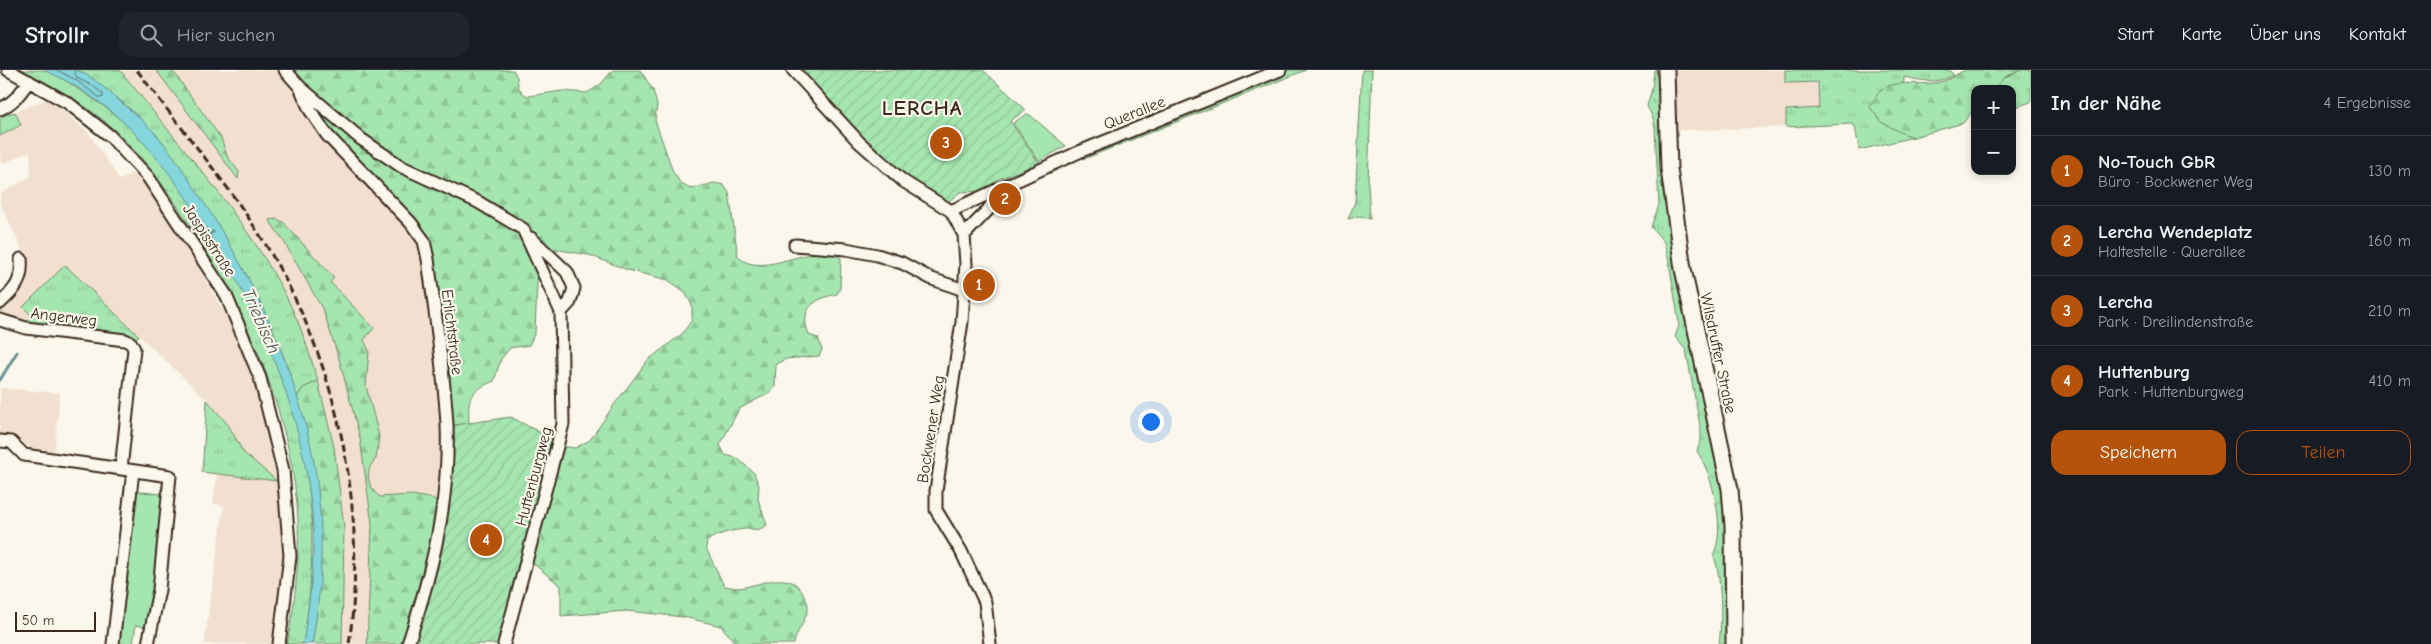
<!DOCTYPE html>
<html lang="de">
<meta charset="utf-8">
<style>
body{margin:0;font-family:"Comic Neue",sans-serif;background:#20242c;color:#f1f3f6}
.controls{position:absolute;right:15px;top:15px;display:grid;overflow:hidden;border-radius:10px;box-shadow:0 2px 8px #0003}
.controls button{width:45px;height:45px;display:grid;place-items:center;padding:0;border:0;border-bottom:1px solid #363941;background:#171b24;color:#f1f3f6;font:25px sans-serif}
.scale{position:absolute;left:15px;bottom:12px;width:81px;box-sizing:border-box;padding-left:5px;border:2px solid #3b2a1e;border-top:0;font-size:14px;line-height:18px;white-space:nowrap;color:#3b2a1e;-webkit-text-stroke:4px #fbf7ec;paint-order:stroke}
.you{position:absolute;left:1150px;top:351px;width:18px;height:18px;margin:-12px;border:4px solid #fff;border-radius:50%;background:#1a73e8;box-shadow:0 0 0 8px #1a73e833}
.badge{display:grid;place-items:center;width:32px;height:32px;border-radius:50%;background:#b45309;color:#fff;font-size:16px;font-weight:700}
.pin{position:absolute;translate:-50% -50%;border:2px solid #fff;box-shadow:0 1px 5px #0006}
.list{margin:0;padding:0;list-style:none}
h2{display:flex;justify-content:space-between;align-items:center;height:65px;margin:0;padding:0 20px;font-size:21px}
h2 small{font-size:16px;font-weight:400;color:#9ea1a6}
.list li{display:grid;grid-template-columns:32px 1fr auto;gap:15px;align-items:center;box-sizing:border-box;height:70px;padding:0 20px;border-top:1px solid #363941}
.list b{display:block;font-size:19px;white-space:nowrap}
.list p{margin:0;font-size:16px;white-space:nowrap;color:#9ea1a6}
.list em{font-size:16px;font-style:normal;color:#9ea1a6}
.actions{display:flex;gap:10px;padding:15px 20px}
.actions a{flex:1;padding:11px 0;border:1px solid #b45309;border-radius:15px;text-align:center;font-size:18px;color:#b45309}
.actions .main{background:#b45309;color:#fff}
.icon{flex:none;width:28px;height:28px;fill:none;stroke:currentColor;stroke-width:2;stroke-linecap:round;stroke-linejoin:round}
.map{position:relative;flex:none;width:2031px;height:574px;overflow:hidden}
header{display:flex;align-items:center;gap:30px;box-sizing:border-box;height:70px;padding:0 25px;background:#171b24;border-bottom:1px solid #363941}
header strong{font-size:24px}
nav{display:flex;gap:28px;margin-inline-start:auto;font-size:18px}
.search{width:350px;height:45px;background:#20242c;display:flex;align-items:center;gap:12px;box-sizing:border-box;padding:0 18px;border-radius:15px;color:#9ea1a6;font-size:19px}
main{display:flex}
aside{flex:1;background:#171b24}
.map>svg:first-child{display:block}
.built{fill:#f1e0cf}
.grass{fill:url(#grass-tufts);stroke:#708867}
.forest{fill:url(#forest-firs);stroke:#708867}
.park{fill:#a5e6b0;stroke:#708867}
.garden{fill:url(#garden-furrows);stroke:#708867}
.water{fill:#85d6dc;stroke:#679190}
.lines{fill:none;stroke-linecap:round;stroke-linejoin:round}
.shore{stroke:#596f6a;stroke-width:1}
.stream{stroke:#679190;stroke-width:3}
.minor-casing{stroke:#3b2a1e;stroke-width:15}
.secondary-casing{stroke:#3b2a1e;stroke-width:19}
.minor{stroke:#fbf7ec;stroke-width:11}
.secondary{stroke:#fbf7ec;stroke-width:15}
.rail{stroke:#3b2a1e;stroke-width:3;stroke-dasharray:8 4;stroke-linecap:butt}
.labels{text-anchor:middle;stroke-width:4.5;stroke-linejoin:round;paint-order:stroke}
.street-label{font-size:16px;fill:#3b2a1e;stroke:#fbf7ec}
.water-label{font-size:18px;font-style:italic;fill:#4e554e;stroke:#fbf7ec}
.district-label{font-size:21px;font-weight:bold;letter-spacing:1px;fill:#3b2a1e;stroke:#fbf7ec}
</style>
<header>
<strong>Strollr</strong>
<div class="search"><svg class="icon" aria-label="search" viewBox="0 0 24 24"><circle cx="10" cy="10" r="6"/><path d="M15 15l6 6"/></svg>Hier suchen</div>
<nav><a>Start</a><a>Karte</a><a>Über uns</a><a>Kontakt</a></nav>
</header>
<main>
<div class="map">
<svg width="2031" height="574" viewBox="0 0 2031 574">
<defs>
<pattern id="grass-tufts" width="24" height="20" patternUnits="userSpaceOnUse" patternTransform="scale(1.25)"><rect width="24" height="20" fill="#a5e6b0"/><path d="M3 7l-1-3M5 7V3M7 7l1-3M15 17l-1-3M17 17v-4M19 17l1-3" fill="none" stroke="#8fc597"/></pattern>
<pattern id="forest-firs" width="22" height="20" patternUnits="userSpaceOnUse" patternTransform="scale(1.25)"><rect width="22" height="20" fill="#a5e6b0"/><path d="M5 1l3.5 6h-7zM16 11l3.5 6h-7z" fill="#8fc597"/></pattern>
<pattern id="garden-furrows" width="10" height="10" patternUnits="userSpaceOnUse" patternTransform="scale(1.25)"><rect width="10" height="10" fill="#a5e6b0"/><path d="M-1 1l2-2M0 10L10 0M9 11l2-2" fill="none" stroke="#8fc597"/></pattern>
</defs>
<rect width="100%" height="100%" fill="#fbf7ec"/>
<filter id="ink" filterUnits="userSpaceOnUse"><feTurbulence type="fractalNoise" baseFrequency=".02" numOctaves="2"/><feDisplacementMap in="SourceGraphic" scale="10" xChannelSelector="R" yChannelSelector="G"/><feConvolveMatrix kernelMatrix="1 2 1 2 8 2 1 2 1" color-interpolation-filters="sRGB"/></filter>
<g filter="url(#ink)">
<path class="built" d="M120 0H285L424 171 444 317 442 438 369 432 372 454 367 574H342L344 457 334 377 318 311 299 256 277 211 244 159Z
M1666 0H1785V13L1818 11 1819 38 1786 40V57L1666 61Z
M49 28 88 62 120 110 136 101 184 172 228 249 241 279 267 354 283 450 284 476 273 574H204L224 436 213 434 217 404 276 410 243 382 229 356 207 330 65 195 24 238 31 244 26 255 0 247V238L22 216 27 202 24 184 0 133V124L31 106 30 81 3 94 0 88V66L21 55 15 42Z
M0 318 60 323 54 385 36 382 16 367 0 366Z"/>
<path class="grass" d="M22 0C29 0 38 0 45 0 56 3 68 12 78 19 110 38 142 66 165 96 220 167 277 273 299 361 316 432 315 502 303 574H287C296 528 301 481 297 435 287 331 242 233 185 148 164 115 140 83 111 57 85 34 54 16 22 0Z
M76 0H120C180 77 264 166 300 257 307 274 312 293 318 311L303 318 297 327C276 254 240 189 199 126 184 103 170 78 150 58 128 36 103 15 76 0Z
M1280 0H1306L1084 89 1079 82Z
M1362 0H1372L1368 114 1370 149 1360 146 1348 149 1355 132Z
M1654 0H1666L1669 99 1724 386 1734 574H1719C1722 554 1722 502 1713 485 1727 460 1712 403 1697 381L1701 370V361L1686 280 1675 267 1679 256 1678 247 1669 192 1664 172 1651 157 1659 135 1655 58 1653 48 1647 36 1652 19Z
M1785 0H1949L1954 5C1938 14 1922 11 1904 7L1902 63 1914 67 1859 80 1855 56 1851 54 1786 57V40L1819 38 1818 12 1785 13Z
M2021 0H2031V32L2012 38V19H1993L2005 7Z
M65 195 139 266 135 269 26 255 31 245 23 237Z
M207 330 229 356 243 382 277 411 202 402Z"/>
<path class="forest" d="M156 0H172L221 68 227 86 239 102 238 109Z
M285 0H513L517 7 518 16 522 23 528 26 562 21 587 23 600 15 613 0H640L653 20 657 35 655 50 673 102 681 114 691 119 714 113 724 115 729 123 738 187C765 211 812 169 841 188L840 218 837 224C813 229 799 239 809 265L818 268 822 280 819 286 786 289 776 294 775 316 769 323 739 339 720 375 725 385 737 388 754 403 759 416 758 429 767 455 758 460C746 456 717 463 707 471L706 478 724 516C728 516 732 518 736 518 757 518 790 496 803 524 805 528 809 533 808 538 806 551 796 561 794 574H734L733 570 721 556 684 547 627 541 561 546V516L530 491 561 376 575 378 590 370 614 335 648 290 682 264 692 250V235L684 221 668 210 628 200 589 185 554 179 546 181 538 190 535 262 529 275 510 278 501 289 494 311C468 322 468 327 469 353L448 356 424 171 358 97Z
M1965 0H2021L2005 7 1993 19H1975V38L1963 53 1914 67 1902 63 1881 52 1870 37C1886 0 1911 20 1944 11 1951 9 1958 3 1965 0Z
M277 149 283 152 334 208 330 212 374 258 364 270 369 281 366 316 379 366 376 389C364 399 367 418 380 427L412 425 434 429 442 438 408 574H367L372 454 360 368 340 292 323 240 283 170 269 150Z
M318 311 334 377 344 457 342 574H312C327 492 321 406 297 327L303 318Z"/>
<path class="park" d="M15 42 21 55 0 66V47Z
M1027 44 1030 45 1066 76 1039 91 1013 53Z
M163 409 165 410 153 524 149 534 145 557 136 555 133 574H115L134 421 161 424Z"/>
<path class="garden" d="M801 0H983L1026 40 1010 51 1039 93 999 109 982 121 960 122 948 132C902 117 830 39 801 0Z
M511 347 554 370 508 574H408L428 514 448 356Z"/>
<path class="water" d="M44 0C54 0 65 0 75 0 89 3 104 18 115 27 127 38 141 48 152 60 173 82 188 108 205 134 250 204 286 279 307 360 325 429 325 504 312 574H303C310 528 317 481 311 435 300 337 262 249 210 165 167 95 122 34 44 0Z"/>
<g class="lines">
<path class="shore" d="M57 0 76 10 100 28 103 27V24L93 16 77 8 74 0"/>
<path class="stream" d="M203 167 213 162
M0 310 17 282"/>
<defs>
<path id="minor" d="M8 0 68 33 110 66 148 107 226 225 260 308 283 400 290 486 279 574
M285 0 300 17 310 40 327 65 411 153 424 171 428 189C435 244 444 299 447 355 450 431 432 502 408 574
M793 0 859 72 903 111 951 141
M300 17 361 69 402 97 478 132 523 159 561 242 563 354 504 574
M0 39C14 33 21 22 29 11
M951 141 964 165 966 194 962 252 936 421V440L961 481 985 532 990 574
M951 141 1079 82 1280 0
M964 165 988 140 1002 118
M531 168 567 202 574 218 570 232 561 242
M795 175 846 179 877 185 902 193 932 209 964 220
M0 233C15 220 23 210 21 189
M0 250 26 258 125 270 131 273 134 279 121 399
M0 371 11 372 24 385 170 406 159 520 148 574
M113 574 133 401"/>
<path id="secondary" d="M1666 0 1669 99 1683 199 1730 419 1733 456 1734 574"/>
</defs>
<use href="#minor" class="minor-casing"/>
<use href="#secondary" class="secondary-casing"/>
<use href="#minor" class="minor"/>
<use href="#secondary" class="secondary"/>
<path class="rail" d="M137 0C186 66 243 130 282 203 342 314 367 449 349 574"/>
</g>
</g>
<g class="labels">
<g class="street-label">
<text transform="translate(1134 42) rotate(-22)" y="6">Querallee</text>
<text transform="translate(210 170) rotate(57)" y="6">Jaspisstraße</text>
<text transform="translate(64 246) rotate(7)" y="6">Angerweg</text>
<text transform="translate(453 262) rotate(83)" y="6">Erlichtstraße</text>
<text transform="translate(1719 283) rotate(78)" y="6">Wilsdruffer Straße</text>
<text transform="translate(930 359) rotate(-81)" y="6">Bockwener Weg</text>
<text transform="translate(533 406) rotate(-75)" y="6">Huttenburgweg</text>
</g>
<g class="water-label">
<text transform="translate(261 251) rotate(66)" y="6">Triebisch</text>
</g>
<g class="district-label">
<text x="922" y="45">LERCHA</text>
</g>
</g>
</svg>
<div class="controls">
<button>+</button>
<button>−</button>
</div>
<div class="scale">50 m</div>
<div class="you"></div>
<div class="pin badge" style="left:979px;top:215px">1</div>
<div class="pin badge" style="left:1005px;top:129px">2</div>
<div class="pin badge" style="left:946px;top:73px">3</div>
<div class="pin badge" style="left:486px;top:470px">4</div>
</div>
<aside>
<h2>In der Nähe<small>4 Ergebnisse</small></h2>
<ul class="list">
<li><span class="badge">1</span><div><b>No-Touch GbR</b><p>Büro · Bockwener Weg</p></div><em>130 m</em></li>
<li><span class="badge">2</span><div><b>Lercha Wendeplatz</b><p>Haltestelle · Querallee</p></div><em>160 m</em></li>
<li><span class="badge">3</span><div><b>Lercha</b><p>Park · Dreilindenstraße</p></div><em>210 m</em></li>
<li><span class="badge">4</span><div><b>Huttenburg</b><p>Park · Huttenburgweg</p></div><em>410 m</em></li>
</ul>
<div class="actions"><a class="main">Speichern</a><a>Teilen</a></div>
</aside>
</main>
